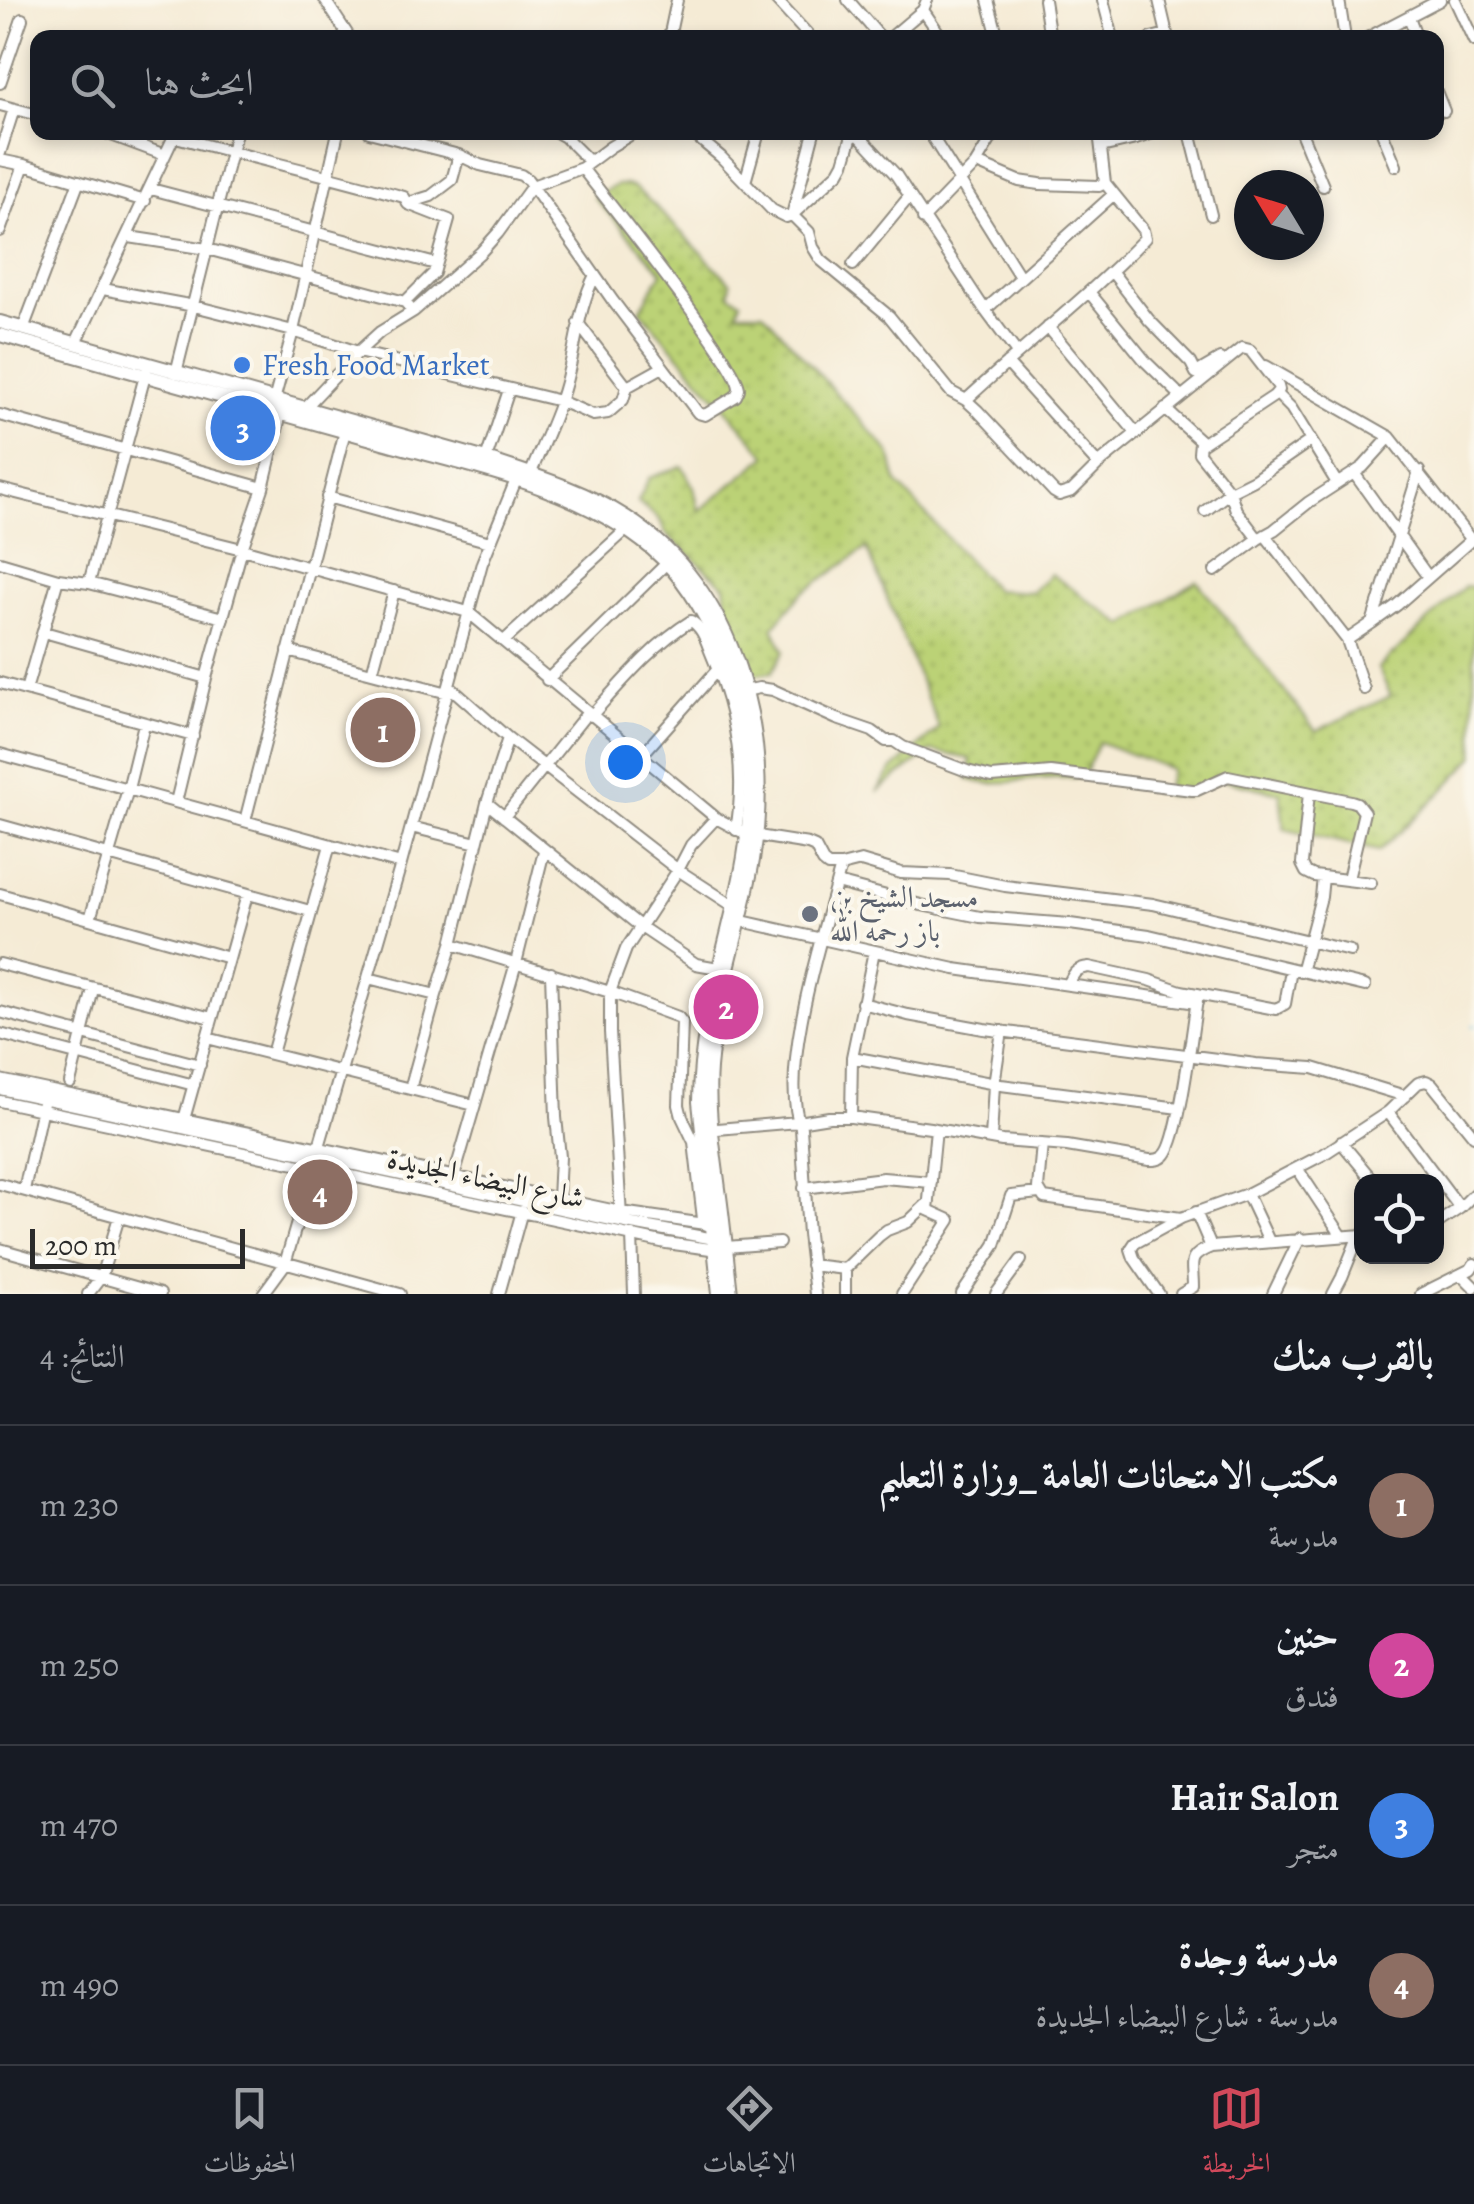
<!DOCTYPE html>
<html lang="ar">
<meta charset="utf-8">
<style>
body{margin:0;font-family:Alegreya,Amiri,serif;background:#242831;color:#f1f3f6;direction:rtl}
.controls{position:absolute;right:30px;bottom:30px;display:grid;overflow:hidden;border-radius:20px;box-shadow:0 5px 15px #0003}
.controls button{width:90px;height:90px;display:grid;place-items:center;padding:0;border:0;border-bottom:2px solid #363941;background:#171b24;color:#f1f3f6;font:50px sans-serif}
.compass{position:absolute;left:1234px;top:170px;width:90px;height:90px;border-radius:50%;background:#171b24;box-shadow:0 5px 15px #0003;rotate:308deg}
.scale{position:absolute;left:30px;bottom:25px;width:215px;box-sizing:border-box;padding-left:10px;border:5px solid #2b2b2b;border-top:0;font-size:28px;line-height:35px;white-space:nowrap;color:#2b2b2b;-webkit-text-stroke:8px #fbf7ec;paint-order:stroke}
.you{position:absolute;left:625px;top:762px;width:35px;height:35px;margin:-25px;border:8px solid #fff;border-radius:50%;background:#1a73e8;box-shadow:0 0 0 15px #1a73e833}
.badge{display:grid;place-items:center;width:65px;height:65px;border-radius:50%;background:#d1495b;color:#fff;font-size:32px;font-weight:700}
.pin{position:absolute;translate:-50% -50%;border:5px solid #fff;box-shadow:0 2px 10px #0006}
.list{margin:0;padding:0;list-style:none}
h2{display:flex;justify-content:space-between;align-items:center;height:130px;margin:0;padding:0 40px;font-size:42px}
h2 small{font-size:32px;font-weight:400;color:#9ea1a6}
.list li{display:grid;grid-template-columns:65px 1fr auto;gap:30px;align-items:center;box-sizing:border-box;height:160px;padding:0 40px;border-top:2px solid #363941}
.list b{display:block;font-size:38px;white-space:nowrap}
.list p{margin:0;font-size:32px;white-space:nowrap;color:#9ea1a6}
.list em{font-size:32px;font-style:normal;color:#9ea1a6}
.icon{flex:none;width:55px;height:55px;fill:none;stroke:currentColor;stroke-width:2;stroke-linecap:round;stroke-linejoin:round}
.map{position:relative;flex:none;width:1474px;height:1294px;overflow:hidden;direction:ltr}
.search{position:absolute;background:#171b24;box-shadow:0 5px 15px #0003;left:30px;right:30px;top:30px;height:110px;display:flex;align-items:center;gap:25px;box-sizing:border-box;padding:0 35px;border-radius:20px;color:#9ea1a6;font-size:38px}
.sheet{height:770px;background:#171b24}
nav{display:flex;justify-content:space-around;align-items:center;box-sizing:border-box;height:140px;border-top:2px solid #363941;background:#171b24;font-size:28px;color:#9ea1a6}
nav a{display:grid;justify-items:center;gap:5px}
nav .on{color:#d1495b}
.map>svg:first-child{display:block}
.grass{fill:url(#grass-dots);stroke:#737e50;stroke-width:2.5}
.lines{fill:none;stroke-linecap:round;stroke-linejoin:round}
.stream{stroke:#65c0e2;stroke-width:2.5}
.minor-casing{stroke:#908b80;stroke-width:14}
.major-casing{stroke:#908b80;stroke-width:16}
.minor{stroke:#fff;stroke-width:10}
.major{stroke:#fff;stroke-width:12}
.shop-dot{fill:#3f7fe0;stroke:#fbf7ec;stroke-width:4}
.worship-dot{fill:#6b7280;stroke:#fbf7ec;stroke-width:4}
.labels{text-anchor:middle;stroke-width:8;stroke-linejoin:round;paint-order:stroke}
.shop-label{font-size:30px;fill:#366cbe;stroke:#fbf7ec;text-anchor:start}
.worship-label{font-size:30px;fill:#5b616d;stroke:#fbf7ec;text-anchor:start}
.street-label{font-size:30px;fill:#2b2b2b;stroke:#fbf7ec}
</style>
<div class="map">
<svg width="1474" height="1294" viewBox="0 0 1474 1294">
<defs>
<pattern id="grass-dots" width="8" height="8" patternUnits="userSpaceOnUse" patternTransform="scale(2.5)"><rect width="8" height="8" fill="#bbd276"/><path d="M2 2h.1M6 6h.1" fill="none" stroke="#a1b466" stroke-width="1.8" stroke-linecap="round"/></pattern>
</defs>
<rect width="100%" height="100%" fill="#fbf7ec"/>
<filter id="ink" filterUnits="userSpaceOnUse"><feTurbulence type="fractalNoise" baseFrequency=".01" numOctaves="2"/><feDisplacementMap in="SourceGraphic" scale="20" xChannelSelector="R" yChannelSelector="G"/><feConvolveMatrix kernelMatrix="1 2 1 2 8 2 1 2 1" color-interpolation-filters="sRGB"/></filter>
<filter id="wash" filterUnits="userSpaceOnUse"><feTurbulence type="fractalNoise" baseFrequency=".0048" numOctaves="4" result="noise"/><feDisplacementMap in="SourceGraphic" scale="40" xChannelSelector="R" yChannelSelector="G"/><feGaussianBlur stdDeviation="2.25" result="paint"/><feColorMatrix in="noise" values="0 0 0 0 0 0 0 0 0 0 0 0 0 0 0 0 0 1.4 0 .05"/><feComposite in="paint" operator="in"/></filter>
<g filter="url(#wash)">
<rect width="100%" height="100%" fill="#f5ebd5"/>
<path class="grass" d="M617 185H626L635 188 654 205 731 283 729 294 741 301 737 312H763L890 453 897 483 995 590 1032 592 1051 574 1124 625 1197 581 1316 731 1391 696 1378 668 1465 586 1474 587V757L1433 801 1379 851 1284 829 1280 793 1215 778 1185 797 1165 795 1171 769 1099 742 1083 777C1067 778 1050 777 1034 779 1008 781 995 788 968 779L971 759 931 751 877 792 891 771 939 728 867 548 802 593 773 627 784 651 772 672 750 675 729 622 725 586 666 534 660 520 638 502 649 478 682 466 694 488 699 511 767 456 640 310 662 272 594 197Z"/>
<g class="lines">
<path class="stream" d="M1474 1025V1026"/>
</g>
</g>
<g filter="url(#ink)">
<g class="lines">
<defs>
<path id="minor" d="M325 0 350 38
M776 0 811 38
M848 0 881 38
M988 0 998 38
M1044 0 1050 38
M1103 0 1113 38
M1339 0 1345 38
M1455 0 1474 41
M923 10 942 38
M1409 17 1417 38
M669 38 677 0
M890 38 923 10 927 0
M1151 38 1167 34 1159 0
M1367 38 1440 0
M0 83 22 19
M1436 91 1444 111
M0 105 38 115
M103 132 165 155
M369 132 459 155 480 165 521 175 528 180 613 301 698 413 705 415 736 396C737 393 739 391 739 389 740 365 604 197 582 168
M556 132 565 137 590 162
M691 132 721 157 772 210 786 217 792 215 839 172 844 163 853 132
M814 132 792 215 809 232 813 247 821 260 889 316 951 392 966 400 978 411 1054 492 1059 495 1072 491 1102 461
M856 132 896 175 985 310 1017 353
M929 132 1020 277
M1190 132 1211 215
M1301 132 1323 186
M1382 132 1396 166
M1135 136 1136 139 1156 132
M176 137C252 158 328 175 404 197L408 204 449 220 434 273 405 302
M1101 147 1136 139
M0 153 14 109
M0 160 24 165 145 201
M975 165 995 132
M745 182 759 132
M151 189 436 264
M409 203 431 196 452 180 459 155
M923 219 975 165 979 164 1019 181 1040 184 1099 186 1105 183
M0 231 24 165
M129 237 207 249 405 302 409 307
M853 265 909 197
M1112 272 1149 320 1191 363 1196 373 1220 359
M103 289 194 306 293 331 358 352 560 401 593 415 608 413 623 400 627 387
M1089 292 1146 362 1181 396
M985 310 1114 194
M578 323 627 387 663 367
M1048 327 1136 433
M23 329 79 181
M76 343 176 132
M1007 363 1096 462 1102 461 1242 348 1250 350 1278 386 1279 390 1274 396 1203 443 1165 409
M1266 366 1390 437 1471 540 1397 605 1372 623
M176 373 236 132
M1277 394 1291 408 1337 483
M966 400C1025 345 1089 296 1145 238L1143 230 1105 183 1099 132
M273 404 293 331 338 132
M301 412 358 352 380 332 414 311 481 252 498 233 532 186 582 168 610 147 635 132
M0 415 263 488
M1200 442 1199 453 1230 492 1236 510 1258 539
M486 459 509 390
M1354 473 1428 577
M529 478C542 444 560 410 568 374 577 340 579 307 595 275
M0 489 242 549 468 612 716 818 746 834 808 844 815 847 823 862 828 866H841L861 861 901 873 950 875 1005 886 1153 904 1350 951
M327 497 490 542
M1205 511 1230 492 1254 480 1310 441
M1265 535 1347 640
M0 562 58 579 89 583 223 618
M1215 571 1258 539 1274 530 1309 502 1363 467 1390 437
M89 583 146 372
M44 632 206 678
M504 641 626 530
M288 651 448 693
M372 673 394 591
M547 680 672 558
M0 683 193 736
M450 687 508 738 678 870 738 909
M1364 689 1347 640 1372 623 1419 471
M26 690 58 579
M740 692 759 688 773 690 837 719 872 731 886 741H894L903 747 967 771 992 777 1051 772 1192 790H1197L1228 776 1351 801 1357 803 1364 812 1348 879
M591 716C621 683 652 645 691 621 703 628 706 641 711 653 735 709 747 769 736 830
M0 754 401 864
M641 756 718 669
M1309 793 1302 864 1306 872 1314 876 1371 883
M176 802 206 678 242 549 263 488 281 413
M487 803 641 927 696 964 718 968
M504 817 588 712
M245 821 345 431
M0 825 310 911
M411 827 477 843
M837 883 921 905 980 917 1070 924 1149 935 1365 986
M0 894 229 958
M90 919 128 789 144 724
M737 920 955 969 1197 1003
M452 944 610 992 678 1017 682 1022 679 1105 682 1117 694 1142 703 1219 707 1225
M0 964 212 1018
M1301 972 1321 897 1323 877
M551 973 556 1117 560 1157 558 1199
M368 978 436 995
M1068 985C1073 974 1076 968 1089 967L1149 980 1181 991 1276 1009 1285 1004 1291 970
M862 1003 908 1015 984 1029 1256 1064 1313 1068 1405 1096
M0 1012 200 1065
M0 1034 194 1085
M207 1038 474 1105
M272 1054 330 845
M852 1057 1001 1085 1179 1108
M0 1080 621 1212 705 1224
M70 1083 93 989
M0 1089 621 1222 720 1240
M410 1089 436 995 452 944 487 803 508 738
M0 1101 666 1243 718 1250
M1388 1112 1460 1208
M851 1117 852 1057 874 951
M183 1123 247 895
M706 1130 798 1122 829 1117H851L930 1128 1002 1141 1067 1146 1149 1160C1154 1160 1160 1160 1164 1156 1180 1143 1193 1021 1198 994
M991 1139 994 1084 1002 1031
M1341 1142 1374 1182
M1042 1144 1038 1188 1044 1198 1181 1218
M1297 1168 1342 1236
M453 1180 516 963 544 851
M0 1184 400 1294
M804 1188 883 1178 931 1182
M24 1190 43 1103
M1247 1194 1269 1241
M1196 1212 1211 1247
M621 1217 610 1032V992L626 949 678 870 691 845 716 818
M1436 1224 1460 1208 1474 1194
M632 1235 634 1294
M726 1247 779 1243
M0 1249 160 1294
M811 1265 845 1269V1294
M845 1269 879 1236 887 1230 908 1222 929 1202
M1461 1274 1474 1287
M88 1294 101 1277 119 1217
M263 1294 285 1264 401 864 482 563 516 480
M499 1294 522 1211
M815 1294 808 1234 801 1128C777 1071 825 927 841 866
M902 1294 950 1220 928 1210 936 1129
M962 1294 995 1245 1011 1196 1039 1193
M996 1294 1021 1260
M1159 1294 1134 1258 1131 1249 1135 1243 1181 1218 1247 1194 1324 1154 1388 1112 1418 1083 1426 1081 1432 1084 1474 1136
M1181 1294 1193 1287C1193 1263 1186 1257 1211 1247L1362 1235
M1273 1294 1300 1238
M1333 1294 1342 1277 1359 1235
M1421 1294 1471 1269 1474 1264"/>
<path id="major" d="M0 322 486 459C534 475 584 490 626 517 738 588 774 736 753 860 741 929 716 997 710 1068 707 1107 714 1149 719 1189 724 1224 727 1259 731 1294
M0 335C126 371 253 405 379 441 471 467 577 486 652 549 710 599 746 698 750 773 755 885 699 990 699 1102L719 1294"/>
</defs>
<use href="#minor" class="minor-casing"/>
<use href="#major" class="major-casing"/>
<use href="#minor" class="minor"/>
<use href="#major" class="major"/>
</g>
</g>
<circle class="shop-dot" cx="242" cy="365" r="10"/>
<circle class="worship-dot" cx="810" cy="914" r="10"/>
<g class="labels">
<g class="shop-label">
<text x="262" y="375">Fresh Food Market</text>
</g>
<g class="worship-label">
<text x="830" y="907">مسجد الشيخ بن<tspan x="830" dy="34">باز رحمه الله</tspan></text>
</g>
<g class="street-label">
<text transform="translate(486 1178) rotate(12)" y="10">شارع البيضاء الجديدة</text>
</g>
</g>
</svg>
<div class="controls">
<button><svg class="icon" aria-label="locate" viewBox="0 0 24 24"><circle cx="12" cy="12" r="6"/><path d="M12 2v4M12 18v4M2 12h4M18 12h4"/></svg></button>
</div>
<svg class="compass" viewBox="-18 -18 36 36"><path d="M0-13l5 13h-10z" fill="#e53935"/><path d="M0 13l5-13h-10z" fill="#9ea1a6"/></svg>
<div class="scale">200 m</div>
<div class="you"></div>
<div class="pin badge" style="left:383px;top:730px;background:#8d6e63">1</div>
<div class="pin badge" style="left:726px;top:1007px;background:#d1479c">2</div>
<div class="pin badge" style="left:243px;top:428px;background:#3f7fe0">3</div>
<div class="pin badge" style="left:320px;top:1192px;background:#8d6e63">4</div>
<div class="search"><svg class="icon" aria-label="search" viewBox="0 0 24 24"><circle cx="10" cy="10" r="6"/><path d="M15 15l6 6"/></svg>ابحث هنا</div>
</div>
<section class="sheet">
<h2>بالقرب منك<small>النتائج: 4</small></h2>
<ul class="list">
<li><span class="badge" style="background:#8d6e63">1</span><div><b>مكتب الامتحانات العامة _وزارة التعليم</b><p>مدرسة</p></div><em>230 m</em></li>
<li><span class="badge" style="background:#d1479c">2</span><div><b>حنين</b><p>فندق</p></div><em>250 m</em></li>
<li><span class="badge" style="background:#3f7fe0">3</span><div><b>Hair Salon</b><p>متجر</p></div><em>470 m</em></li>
<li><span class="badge" style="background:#8d6e63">4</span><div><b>مدرسة وجدة</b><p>مدرسة · شارع البيضاء الجديدة</p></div><em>490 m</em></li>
</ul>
</section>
<nav>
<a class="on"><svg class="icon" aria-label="map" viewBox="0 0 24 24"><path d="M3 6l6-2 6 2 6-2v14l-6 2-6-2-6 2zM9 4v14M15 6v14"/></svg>الخريطة</a>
<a><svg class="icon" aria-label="directions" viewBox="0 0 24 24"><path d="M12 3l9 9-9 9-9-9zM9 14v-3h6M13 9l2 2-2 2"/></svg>الاتجاهات</a>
<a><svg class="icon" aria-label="saved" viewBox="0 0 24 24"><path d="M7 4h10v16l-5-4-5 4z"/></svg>المحفوظات</a>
</nav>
